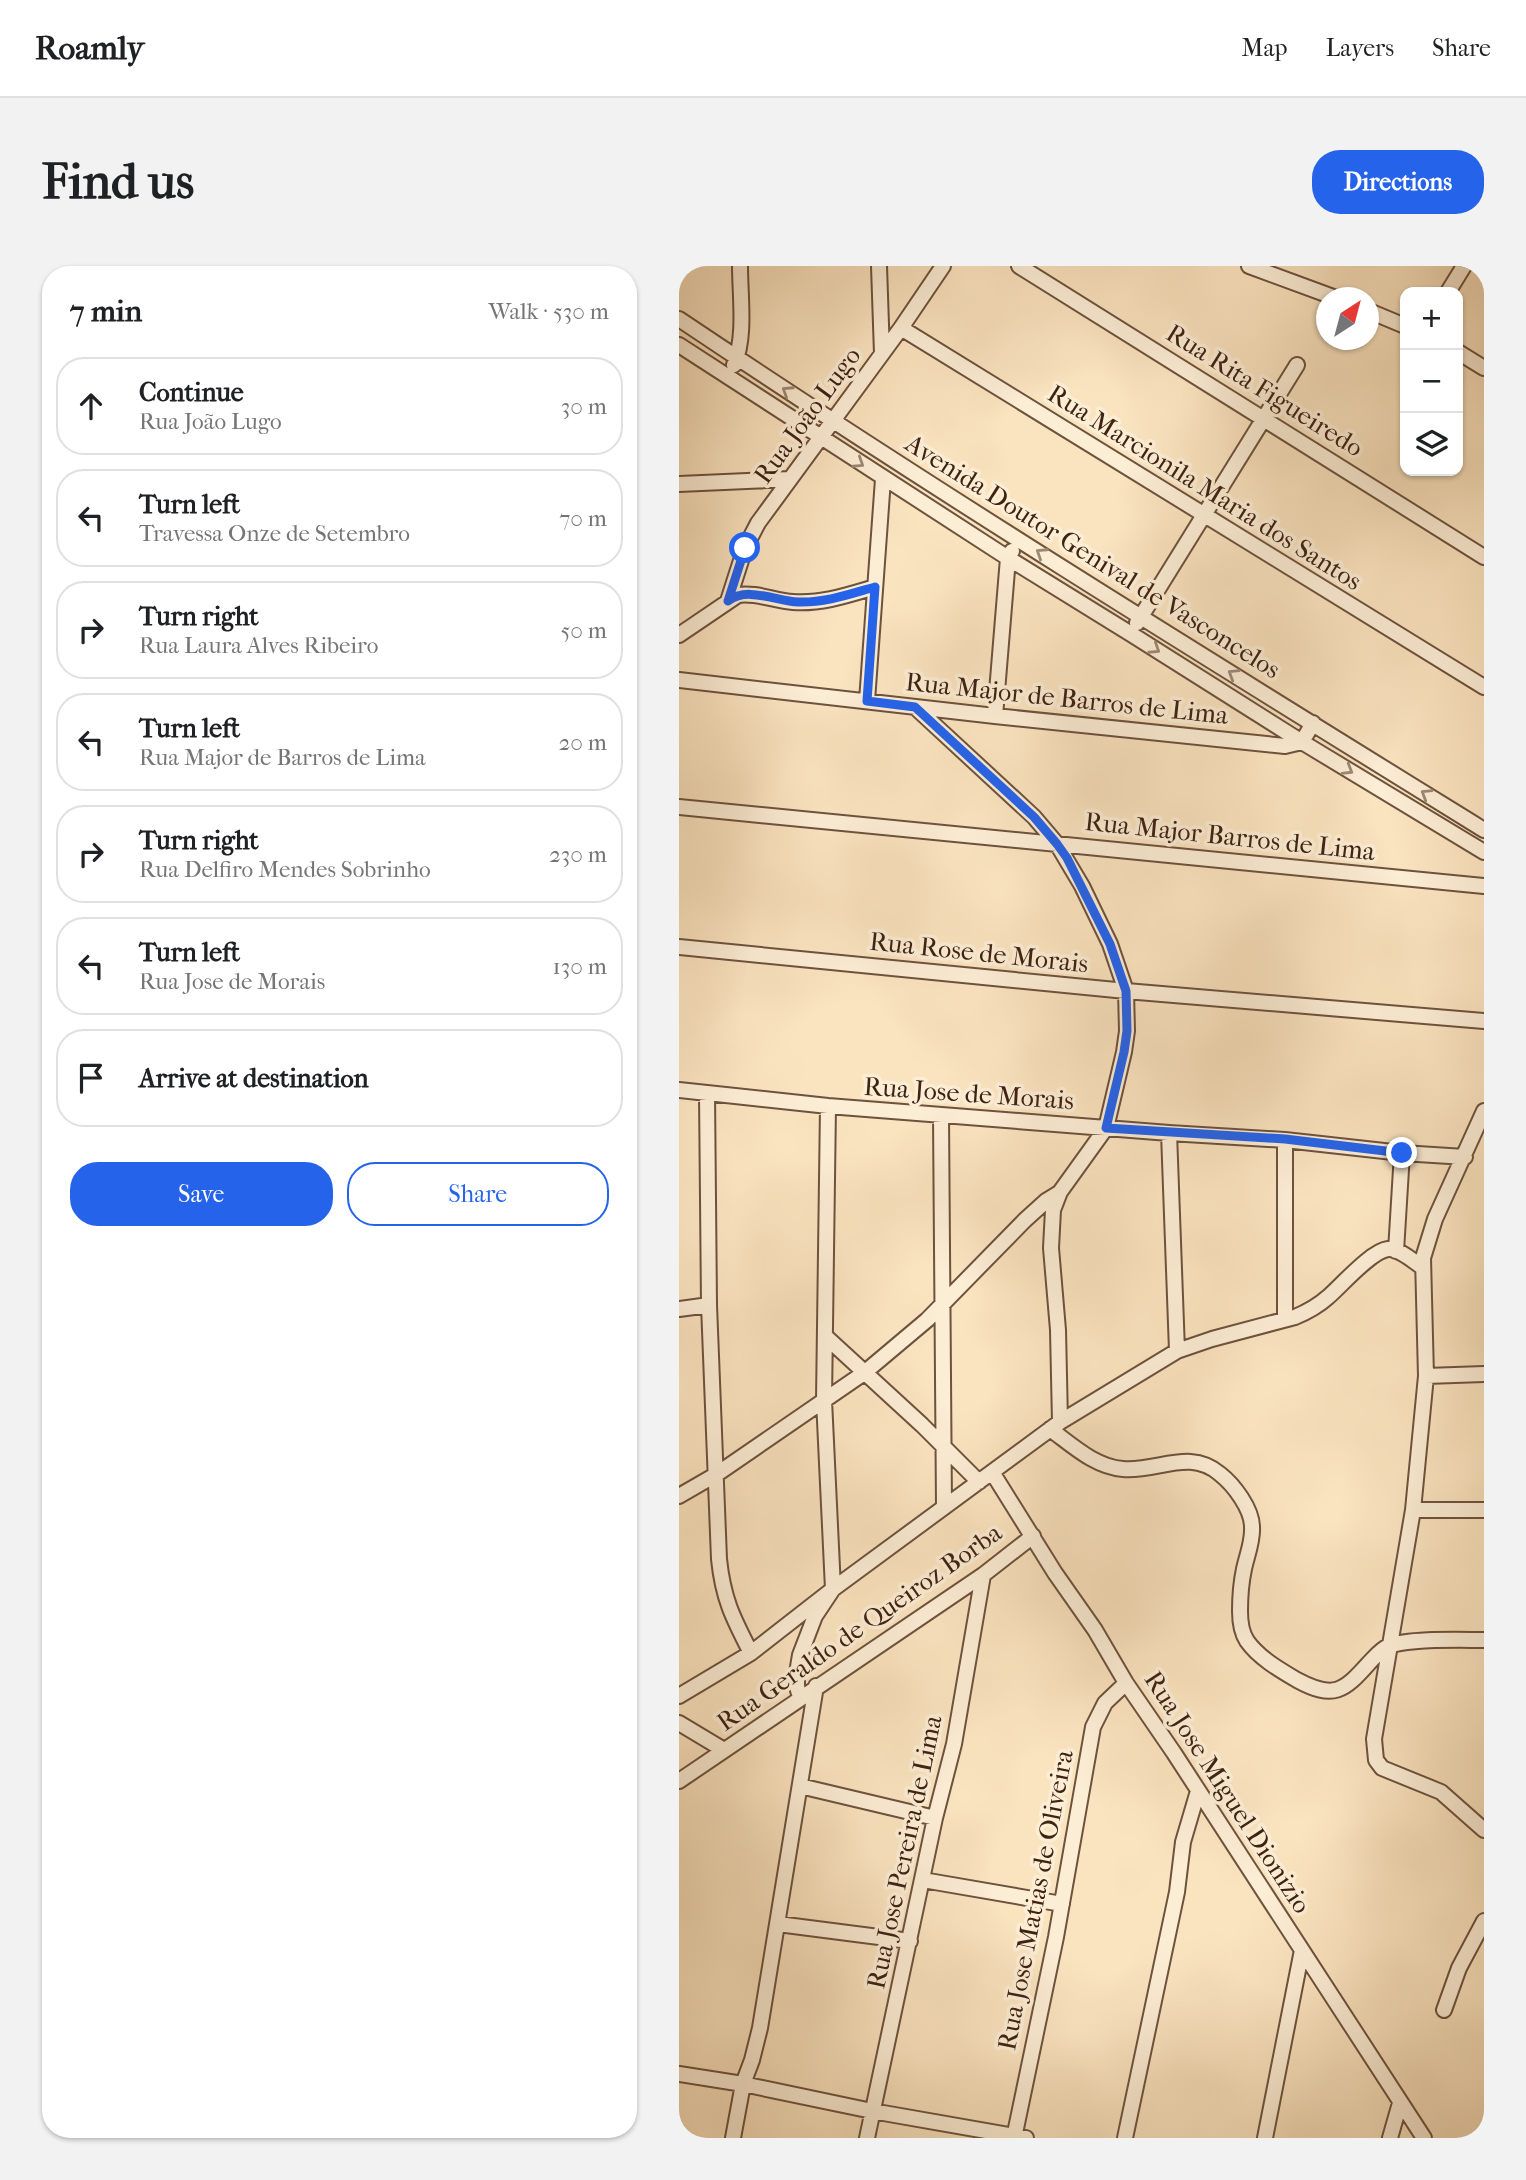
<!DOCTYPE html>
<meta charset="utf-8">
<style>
body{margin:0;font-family:"IM FELL French Canon",serif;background:#f2f2f2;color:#202124}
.controls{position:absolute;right:21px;top:21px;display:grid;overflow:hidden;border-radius:14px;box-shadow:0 2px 5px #0004}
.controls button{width:63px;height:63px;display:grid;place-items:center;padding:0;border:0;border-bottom:2px solid #e0e0e0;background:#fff;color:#202124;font:35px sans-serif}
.compass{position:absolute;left:637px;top:21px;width:63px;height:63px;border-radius:50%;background:#fff;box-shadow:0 2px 5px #0004;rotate:36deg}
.stop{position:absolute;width:21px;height:21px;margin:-16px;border:5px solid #2563eb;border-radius:50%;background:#fff}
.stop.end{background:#2563eb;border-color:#fff;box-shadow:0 2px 7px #0008}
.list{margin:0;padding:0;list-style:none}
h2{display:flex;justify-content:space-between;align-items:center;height:91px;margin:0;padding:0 28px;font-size:30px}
h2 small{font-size:23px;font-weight:400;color:#757577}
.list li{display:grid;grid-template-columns:46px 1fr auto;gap:21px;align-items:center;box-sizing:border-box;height:98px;margin:0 14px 14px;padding:0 14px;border:2px solid #e0e0e0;border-radius:28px}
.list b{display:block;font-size:26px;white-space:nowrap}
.list p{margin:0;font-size:23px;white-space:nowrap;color:#757577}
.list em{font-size:23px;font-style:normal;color:#757577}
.actions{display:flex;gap:14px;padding:21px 28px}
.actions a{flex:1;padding:16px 0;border:2px solid #2563eb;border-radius:28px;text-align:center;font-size:24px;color:#2563eb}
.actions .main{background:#2563eb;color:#fff}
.icon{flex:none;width:38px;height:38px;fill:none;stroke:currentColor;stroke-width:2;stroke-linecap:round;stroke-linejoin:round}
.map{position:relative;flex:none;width:805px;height:1872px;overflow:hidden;border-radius:28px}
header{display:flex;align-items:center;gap:42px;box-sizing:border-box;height:98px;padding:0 35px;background:#fff;border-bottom:2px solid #e0e0e0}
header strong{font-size:33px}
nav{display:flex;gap:38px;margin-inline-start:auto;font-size:24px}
.intro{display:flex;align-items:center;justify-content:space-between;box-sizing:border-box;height:168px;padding:0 42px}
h1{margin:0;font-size:49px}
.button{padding:18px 32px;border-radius:28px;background:#2563eb;color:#fff;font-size:24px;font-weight:700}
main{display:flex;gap:42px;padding:0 42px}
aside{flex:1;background:#fff;border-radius:28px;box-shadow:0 2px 5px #0004}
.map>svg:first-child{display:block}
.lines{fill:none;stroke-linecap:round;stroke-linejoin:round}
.street-casing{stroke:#6d523d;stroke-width:18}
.street{stroke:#fcedd5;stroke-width:14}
.oneway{stroke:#9d8874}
.route{stroke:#2563eb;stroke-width:9}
.labels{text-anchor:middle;stroke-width:7;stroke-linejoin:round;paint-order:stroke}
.street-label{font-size:26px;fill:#3e2212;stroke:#fcedd5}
</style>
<header>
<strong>Roamly</strong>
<nav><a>Map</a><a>Layers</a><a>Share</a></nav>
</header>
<div class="intro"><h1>Find us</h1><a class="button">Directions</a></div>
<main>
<aside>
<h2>7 min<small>Walk · 530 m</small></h2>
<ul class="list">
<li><svg class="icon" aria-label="ahead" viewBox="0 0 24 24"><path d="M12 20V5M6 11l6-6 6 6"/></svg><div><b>Continue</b><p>Rua João Lugo</p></div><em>30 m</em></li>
<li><svg class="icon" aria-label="left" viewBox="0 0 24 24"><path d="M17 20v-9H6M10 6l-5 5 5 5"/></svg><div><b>Turn left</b><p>Travessa Onze de Setembro</p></div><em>70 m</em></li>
<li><svg class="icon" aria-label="right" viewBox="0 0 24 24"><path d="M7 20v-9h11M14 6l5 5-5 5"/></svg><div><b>Turn right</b><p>Rua Laura Alves Ribeiro</p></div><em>50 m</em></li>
<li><svg class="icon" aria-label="left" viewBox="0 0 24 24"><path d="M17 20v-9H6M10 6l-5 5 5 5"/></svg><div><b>Turn left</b><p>Rua Major de Barros de Lima</p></div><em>20 m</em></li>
<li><svg class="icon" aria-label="right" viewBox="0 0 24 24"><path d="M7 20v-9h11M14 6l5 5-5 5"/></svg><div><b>Turn right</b><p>Rua Delfiro Mendes Sobrinho</p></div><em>230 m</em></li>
<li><svg class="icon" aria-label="left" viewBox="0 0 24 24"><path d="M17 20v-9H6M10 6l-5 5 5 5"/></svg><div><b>Turn left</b><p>Rua Jose de Morais</p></div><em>130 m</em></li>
<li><svg class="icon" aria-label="arrive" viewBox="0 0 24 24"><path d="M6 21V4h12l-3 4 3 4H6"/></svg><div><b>Arrive at destination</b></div></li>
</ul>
<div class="actions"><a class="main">Save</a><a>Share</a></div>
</aside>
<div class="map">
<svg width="805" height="1872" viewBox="0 0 805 1872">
<rect width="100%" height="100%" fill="#fae3bf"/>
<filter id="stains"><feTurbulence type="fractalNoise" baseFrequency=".00286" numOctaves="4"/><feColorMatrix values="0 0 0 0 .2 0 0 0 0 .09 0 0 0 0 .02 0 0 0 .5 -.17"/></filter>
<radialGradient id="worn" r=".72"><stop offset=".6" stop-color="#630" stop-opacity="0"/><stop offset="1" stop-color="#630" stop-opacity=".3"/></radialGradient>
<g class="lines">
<defs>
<path id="street" d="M200 0 203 88
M340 0 805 291
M570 0 657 32
M769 26 785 0
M690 45 726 60
M0 53C264 230 535 397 805 564
M222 62 805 421
M0 79 329 292 452 368 623 476 805 586
M779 86 805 102
M55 99C67 70 61 31 61 0
M0 218 111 213
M49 335 66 282 79 257 222 62 264 0
M458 357 618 99
M0 369 59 329C77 326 96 335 114 336 143 338 169 329 196 321
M0 414 316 450 606 480 623 476 634 457
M188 435 204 213
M236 441 355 551 378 578 403 620 431 678 447 725 448 765 445 786 427 862 381 926 374 944 372 982 379 1064 381 1156
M316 450 329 292 333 285
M0 541 805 620
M0 681 447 725 805 755
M0 824 149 840 490 867 606 874 723 887 786 891
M28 827 30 1039 40 1293C44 1333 54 1352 72 1387
M805 845 756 953 744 992 747 1110 734 1244 695 1473 697 1494 703 1502 762 1526 805 1564
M262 850 265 1241
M490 867 498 1085
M606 874V1053
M717 985 723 887
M0 1043 30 1039
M146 1070 243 1159 300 1216
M747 1110 805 1108
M371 1163C393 1179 416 1201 444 1203 479 1206 511 1182 541 1208 555 1219 573 1243 573 1261 574 1275 568 1289 565 1303 562 1317 561 1331 561 1345 561 1355 562 1366 568 1375 580 1392 601 1404 618 1414 655 1434 665 1425 690 1397 696 1391 702 1383 710 1380 730 1372 782 1374 805 1374
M313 1206 376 1307 416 1364 447 1417 495 1487 745 1872
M0 1230 38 1208 185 1107 248 1054 346 954 367 935 380 927
M734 1244H805
M0 1430 72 1387 154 1323 381 1156 498 1085 533 1073 616 1051C628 1046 639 1040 649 1031 662 1020 692 985 709 983 720 982 734 995 743 1001
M121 1431 118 1421V1407L121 1389 136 1350 154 1323 145 1134 149 840
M0 1457 45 1484
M0 1515 304 1309 354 1270
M121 1520 256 1552
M244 1614 383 1638
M99 1658 231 1675
M765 1744 780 1702 805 1655
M0 1808 64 1818 193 1845 347 1872
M54 1872 64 1818 73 1794 81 1762 137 1420
M188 1872 256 1552 275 1478 304 1309
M335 1872 377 1671 414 1461 426 1437 447 1417
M446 1872 498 1626 504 1576 519 1525
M586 1872 623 1684
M711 1872 721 1837"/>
</defs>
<use href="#street" class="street-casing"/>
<use href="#street" class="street"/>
</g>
<defs><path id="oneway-chevron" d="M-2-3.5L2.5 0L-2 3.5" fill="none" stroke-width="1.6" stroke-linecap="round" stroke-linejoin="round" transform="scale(1.75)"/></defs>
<g class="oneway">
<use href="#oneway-chevron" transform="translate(108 125) rotate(-147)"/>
<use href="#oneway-chevron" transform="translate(180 197) rotate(33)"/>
<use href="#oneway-chevron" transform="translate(362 287) rotate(-147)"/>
<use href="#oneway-chevron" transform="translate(476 383) rotate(33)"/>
<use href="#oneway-chevron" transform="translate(554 408) rotate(-148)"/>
<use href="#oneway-chevron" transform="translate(669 504) rotate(31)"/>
<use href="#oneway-chevron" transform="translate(747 528) rotate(-148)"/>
</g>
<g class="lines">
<path class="route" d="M66 282 49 335C68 320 97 335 119 336 146 337 171 328 196 321L188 435 236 441 355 551 378 578 388 592 431 678 447 725 448 765 445 786 427 862 606 873 723 887"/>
</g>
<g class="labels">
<g class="street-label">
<text transform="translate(586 124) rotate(32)" y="9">Rua Rita Figueiredo</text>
<text transform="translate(128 149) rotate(-54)" y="9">Rua João Lugo</text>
<text transform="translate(526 221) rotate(32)" y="9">Rua Marcionila Maria dos Santos</text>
<text transform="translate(414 290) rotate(32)" y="9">Avenida Doutor Genival de Vasconcelos</text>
<text transform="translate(388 432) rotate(6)" y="9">Rua Major de Barros de Lima</text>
<text transform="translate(551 570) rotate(6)" y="9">Rua Major Barros de Lima</text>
<text transform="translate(300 686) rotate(6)" y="9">Rua Rose de Morais</text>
<text transform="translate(290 827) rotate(4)" y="9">Rua Jose de Morais</text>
<text transform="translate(180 1361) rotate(-35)" y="9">Rua Geraldo de Queiroz Borba</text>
<text transform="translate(549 1526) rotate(57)" y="9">Rua Jose Miguel Dionizio</text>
<text transform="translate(225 1586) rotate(-78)" y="9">Rua Jose Pereira de Lima</text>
<text transform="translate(356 1634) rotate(-79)" y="9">Rua Jose Matias de Oliveira</text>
</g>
</g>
<rect width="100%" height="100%" filter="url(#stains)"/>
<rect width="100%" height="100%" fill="url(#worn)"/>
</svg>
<div class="controls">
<button>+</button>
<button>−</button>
<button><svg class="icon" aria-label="layers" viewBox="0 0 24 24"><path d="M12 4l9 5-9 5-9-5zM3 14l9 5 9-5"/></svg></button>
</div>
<svg class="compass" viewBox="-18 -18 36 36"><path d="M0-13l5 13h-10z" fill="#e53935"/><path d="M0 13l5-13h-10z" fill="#757577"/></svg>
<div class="stop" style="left:66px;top:282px"></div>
<div class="stop end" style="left:723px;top:887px"></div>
</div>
</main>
